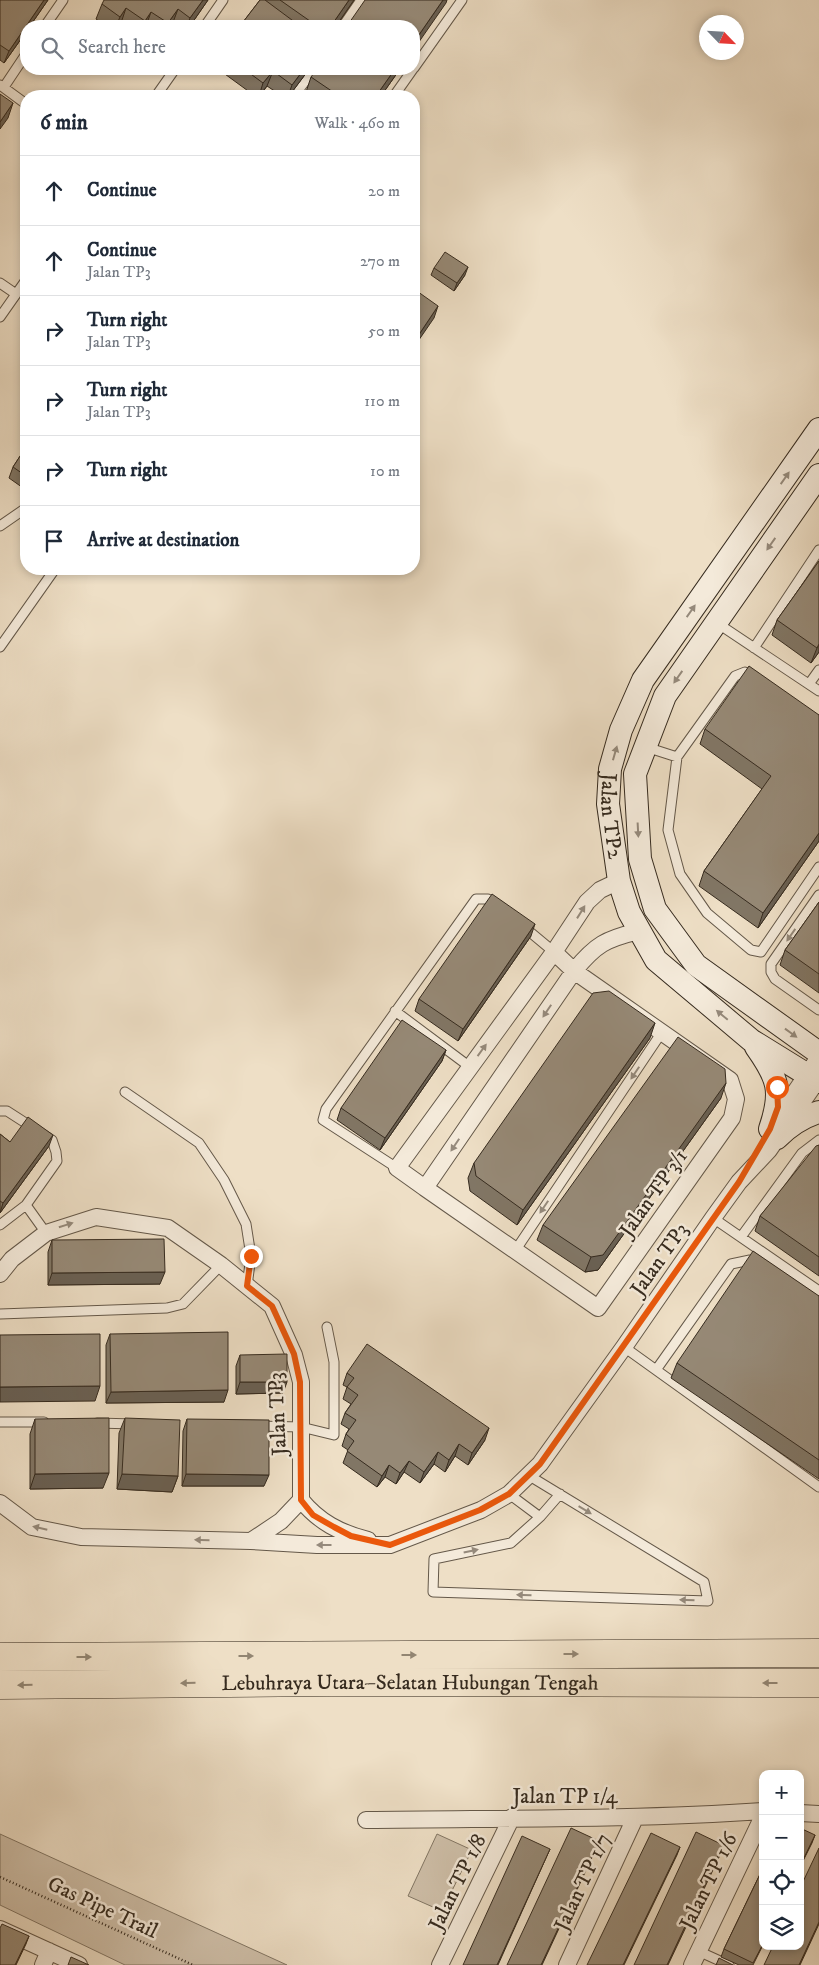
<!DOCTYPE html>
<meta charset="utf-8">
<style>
body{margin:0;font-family:"IM FELL DW Pica",serif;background:#f6f6f7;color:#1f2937}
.controls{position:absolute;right:15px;bottom:15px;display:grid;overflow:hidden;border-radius:10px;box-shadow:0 2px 8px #0003}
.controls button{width:45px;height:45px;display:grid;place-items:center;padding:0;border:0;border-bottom:1px solid #e0e1e3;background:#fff;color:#1f2937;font:25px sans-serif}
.compass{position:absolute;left:699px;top:15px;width:45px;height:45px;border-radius:50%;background:#fff;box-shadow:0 2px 8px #0003;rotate:115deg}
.stop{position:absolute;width:15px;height:15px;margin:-11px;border:4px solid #ea580c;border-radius:50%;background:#fff}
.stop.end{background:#ea580c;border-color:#fff;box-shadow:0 1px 5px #0008}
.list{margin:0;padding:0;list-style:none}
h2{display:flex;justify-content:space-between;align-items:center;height:65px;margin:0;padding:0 20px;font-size:21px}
h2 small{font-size:16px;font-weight:400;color:#747a83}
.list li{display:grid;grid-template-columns:32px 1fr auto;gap:15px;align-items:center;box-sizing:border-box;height:70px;padding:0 20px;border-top:1px solid #e0e1e3}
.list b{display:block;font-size:19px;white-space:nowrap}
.list p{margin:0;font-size:16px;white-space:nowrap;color:#747a83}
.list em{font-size:16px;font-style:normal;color:#747a83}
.icon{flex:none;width:28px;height:28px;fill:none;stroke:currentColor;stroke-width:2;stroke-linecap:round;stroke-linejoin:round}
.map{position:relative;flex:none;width:819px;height:1965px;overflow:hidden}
.search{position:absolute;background:#fff;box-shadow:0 2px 8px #0003;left:20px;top:20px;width:400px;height:55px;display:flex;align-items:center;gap:12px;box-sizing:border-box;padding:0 18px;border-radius:20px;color:#747a83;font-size:19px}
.panel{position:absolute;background:#fff;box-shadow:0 2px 8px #0003;left:20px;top:90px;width:400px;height:485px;border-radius:20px}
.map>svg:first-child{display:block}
.green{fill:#cfc0aa;stroke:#827664}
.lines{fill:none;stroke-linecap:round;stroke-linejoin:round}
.lane-casing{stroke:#645849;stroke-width:11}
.street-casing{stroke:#645849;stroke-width:18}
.secondary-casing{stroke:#362b1f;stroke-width:24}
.highway-casing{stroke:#362b1f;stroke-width:29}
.path{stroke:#362b1f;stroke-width:2.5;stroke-dasharray:1 2.5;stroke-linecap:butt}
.lane{stroke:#f4eada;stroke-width:9}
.street{stroke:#f4eada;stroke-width:16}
.secondary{stroke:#f4eada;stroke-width:22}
.highway{stroke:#eedfc6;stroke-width:28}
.wall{fill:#817665;stroke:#362b1f}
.shaded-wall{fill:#696053;stroke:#362b1f}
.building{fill:#968976;stroke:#362b1f}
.oneway{fill:#958a7c}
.oneway2{fill:#928572}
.route{stroke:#ea580c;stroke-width:6}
.labels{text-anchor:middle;stroke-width:5;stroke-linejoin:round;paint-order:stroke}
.street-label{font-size:21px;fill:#362b1f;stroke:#f4eada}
</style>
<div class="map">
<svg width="819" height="1965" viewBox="0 0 819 1965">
<rect width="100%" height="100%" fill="#eedfc6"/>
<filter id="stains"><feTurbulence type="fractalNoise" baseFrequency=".004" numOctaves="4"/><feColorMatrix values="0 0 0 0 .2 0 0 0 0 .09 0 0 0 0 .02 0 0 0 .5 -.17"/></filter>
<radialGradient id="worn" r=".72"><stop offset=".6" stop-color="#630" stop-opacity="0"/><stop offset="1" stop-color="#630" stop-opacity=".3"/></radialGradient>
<path class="green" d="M0 1834 287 1965H125L0 1905Z
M437 1834 472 1850 442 1911 408 1896Z"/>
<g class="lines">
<defs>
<path id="lane" d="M45 26 63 0
M205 26 223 0
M343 26 361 0
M414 68 462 0
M0 85 26 104
M4 87 26 54
M156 96 175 69
M294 96 314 69
M394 96 413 69
M0 283 16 294
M0 317 26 280
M0 526 26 508
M717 623 819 691
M0 647 55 569
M754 648 819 550
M754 676 745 672 735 676 677 757 668 830 680 874 707 913 751 950 761 952 819 867
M809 684 819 670
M646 747 677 757
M819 895 771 964V972L775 979 819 1010
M524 927 554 952
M395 1011 470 1067
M125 1092 199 1143 224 1180 246 1224 251 1256 247 1286
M0 1111H7L52 1140 56 1152 57 1161 26 1205 46 1233
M397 1168 323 1120 326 1109 476 899H488L498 906
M713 1218 819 1291
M0 1225 26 1205
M741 1237 802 1153 819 1140
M515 1251 662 1032
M0 1314 167 1308 183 1304 221 1265
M624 1347 819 1487
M656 1370 731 1264 750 1260 757 1264
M0 1422H44
M97 1423 134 1424
M257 1426 301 1427 334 1435V1362L327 1327
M509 1494 540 1517 511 1543 434 1559 433 1592 708 1601 704 1582 528 1475
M540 1517 560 1494
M698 1951 729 1965"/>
<path id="street" d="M619 881 600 890 587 902 554 952 397 1168 425 1188 574 971C596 944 606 939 639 931
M776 1120 819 1057
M425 1188 598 1308 732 1118 736 1099 730 1080 574 971 554 952
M0 1274 12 1259 46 1233 96 1217 168 1228 221 1265 272 1306 294 1355 301 1382V1500C319 1522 340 1533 368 1540
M0 1503 32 1527 81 1537 251 1541 317 1545H390L481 1510 509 1494 540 1464 624 1347 713 1218 739 1182 769 1150 819 1078
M251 1541 281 1521 301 1500
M800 1813 819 1814
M366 1820C498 1818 631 1820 763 1811
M0 1929 79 1965
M43 1965 49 1951
M440 1965 512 1817
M567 1965 635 1818
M692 1965 763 1816"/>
<g id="secondary">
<path id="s1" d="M819 429 643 680 621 730 610 769 608 804 619 881 629 912 656 960 751 1040 819 1082"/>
<path d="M819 475 665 696 635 774 640 859 655 909 696 965 819 1053"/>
<path d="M756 1047C778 1078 783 1091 770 1129"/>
<path d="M777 1138C790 1125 802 1117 819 1112"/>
</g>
<g id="highway">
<path d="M0 1657 819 1653"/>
<path id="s2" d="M0 1685 331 1682 819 1683"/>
</g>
</defs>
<use href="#lane" class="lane-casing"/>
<use href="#street" class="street-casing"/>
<use href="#secondary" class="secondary-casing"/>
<use href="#highway" class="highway-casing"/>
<path class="path" d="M0 1877 193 1965"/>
<use href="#lane" class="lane"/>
<use href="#street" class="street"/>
<use href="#secondary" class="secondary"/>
<use href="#highway" class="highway"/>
</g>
<path class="wall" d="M0 0H48L30 26H26V32L4 63 0 60Z
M208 0 190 26H175L172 25 171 26H126L121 23 118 26H106L96 19 102 4Z
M260 0H354L336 26H240Z
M218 69H308L307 72 289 96H282L267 86 260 96H255Z
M400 69 381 96H312L306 92 311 77Z
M434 268 465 275 454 291 431 275Z
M26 447V490L9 478 13 467Z
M819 561V652L811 663 772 635 777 620Z
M819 715V841L758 928 699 886 704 871 762 789 700 744 705 729Z
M819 902V993L780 965 785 950Z
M531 936 458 1041 415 1011 419 999Z
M650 1038 517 1225 470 1191 468 1178 474 1163Z
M446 1050 442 1061 380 1150 337 1120 341 1108Z
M721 1098 598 1270 585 1272 537 1240 543 1225Z
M0 1134 10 1142 49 1146 0 1213Z
M819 1145V1276L755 1231 760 1216Z
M52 1240 160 1284 48 1285V1252Z
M819 1296V1479L671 1378 677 1363Z
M110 1334 224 1402 106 1403V1345Z
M240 1355 283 1393 236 1394V1366Z
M347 1373 485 1440 468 1465 455 1456 445 1472 434 1464 420 1483 404 1472 396 1484 385 1477 377 1487 343 1463 348 1450 342 1446 346 1434 349 1429 341 1424 345 1413 351 1404 343 1399 347 1387 343 1385Z
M125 1418 178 1476 172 1492 117 1489 119 1433Z
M35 1419 103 1488 30 1489V1434Z
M187 1419 264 1486H182L183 1431Z
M763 1868V1945L753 1965H739L721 1957 724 1949Z"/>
<path class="shaded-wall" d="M44 0H48L30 26H26V32L4 63 9 51Z
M203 0H208L190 26H187L190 18Z
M349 0H354L336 26H331Z
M443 0H447L446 3 414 49V42Z
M126 8 121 23 118 26H116L120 17Z
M178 9 172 25 171 26H167L168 23Z
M151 12 146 26H143L145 21Z
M304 69H308L307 72 289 96H288L292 85Z
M395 69H400L381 96H376Z
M273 71 267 86 259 96 263 83Z
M13 103 8 118 0 129V122Z
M468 267 465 275 454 291 457 283Z
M438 306 434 318 414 347V342Z
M819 644V652L811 663 817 648Z
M819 833V841L758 928 763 913Z
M535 924 531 936 458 1041 463 1029Z
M655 1023 650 1038 517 1225 523 1210Z
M446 1050 442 1061 380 1150 385 1138Z
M726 1083 721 1098 598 1270 585 1272 591 1257Z
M53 1135 49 1146 0 1213 3 1203Z
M165 1272 160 1284 48 1285 52 1273Z
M240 1382H287L283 1393 236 1394Z
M100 1386 95 1401 0 1402V1387Z
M228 1390 224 1402 106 1403 111 1392Z
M489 1428 485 1440 468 1465 472 1453Z
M459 1444 455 1456 445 1472 449 1460Z
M438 1452 434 1464 420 1483 424 1472Z
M409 1461 404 1472 396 1484 400 1473Z
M389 1465 385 1477 377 1487 382 1476Z
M109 1473 103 1488 30 1489 35 1474Z
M122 1474 178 1476 172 1492 117 1489Z
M186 1474 269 1475 264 1486H182Z
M815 1835 812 1843 800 1867V1866Z
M599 1841 596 1849 542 1965H541Z
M723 1845 721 1853 668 1965H667Z
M680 1847 677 1855 624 1965H623Z
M550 1849 498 1965H497Z
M819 1922V1924L800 1965H799Z
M29 1936 26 1944 16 1965H15Z"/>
<path class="building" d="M0 0H44L9 51 0 45Z
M104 0H203L190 18 178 9 168 23 151 12 145 21 126 8 120 17 102 4Z
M260 0H265L300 26H240Z
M280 0H349L331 26H317Z
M365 0H443L414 42V26H347Z
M244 69H304L292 85 273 71 263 83Z
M317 69H395L376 96H339L311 77Z
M0 94 13 103 0 122Z
M445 252 468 267 457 283 434 268Z
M414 289 438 306 414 342Z
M26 447V476L13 467Z
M819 561V644L817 648 777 620Z
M749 666 819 715V833L763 913 704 871 771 776 705 729Z
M492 894 535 924 463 1029 419 999Z
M819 902V974L785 950Z
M609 991 655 1023 523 1210 476 1176 474 1163 593 993Z
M402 1020 446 1050 385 1138 341 1108Z
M678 1037 725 1069 726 1083 603 1255 591 1257 543 1225Z
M28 1117 53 1135 3 1203 0 1201V1134L10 1142Z
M819 1145V1257L760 1216 816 1146Z
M164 1239 165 1272 52 1273V1240Z
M753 1251 819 1296V1460L677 1363Z
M228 1332V1390L111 1392 110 1334Z
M100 1334V1386L0 1387V1335Z
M367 1344 489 1428 472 1453 459 1444 449 1460 438 1452 424 1472 409 1461 400 1473 389 1465 382 1476 347 1451 354 1441 346 1434 356 1420 345 1413 358 1395 347 1387 354 1378 347 1373Z
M287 1354V1382H240V1355Z
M109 1418V1473L35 1474V1419Z
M125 1418 180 1420 178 1476 122 1474Z
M187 1419 269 1420V1475L186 1474Z
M571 1828 599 1841 541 1965H507Z
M800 1828 815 1835 800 1866Z
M696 1832 723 1845 667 1965H634Z
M651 1833 680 1847 623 1965H587Z
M522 1836 550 1849 497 1965H463Z
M819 1848V1922L799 1965H764L773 1946H800V1888Z
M763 1868V1944L753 1963 724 1949Z
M2 1924 29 1936 15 1965H0V1928Z
M71 1957 89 1965H68Z
M719 1958 733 1965H716Z"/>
<defs><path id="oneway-solid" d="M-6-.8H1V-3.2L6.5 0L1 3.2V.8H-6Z" transform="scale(1.25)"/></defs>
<g class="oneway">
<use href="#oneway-solid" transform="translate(785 478) rotate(-55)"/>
<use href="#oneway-solid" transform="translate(771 544) rotate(125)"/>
<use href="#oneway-solid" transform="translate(691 611) rotate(-55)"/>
<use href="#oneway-solid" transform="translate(678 677) rotate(125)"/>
<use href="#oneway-solid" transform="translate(615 753) rotate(-74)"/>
<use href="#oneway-solid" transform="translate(638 830) rotate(87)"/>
<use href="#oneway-solid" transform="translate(581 912) rotate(-58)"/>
<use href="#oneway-solid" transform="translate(791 935) rotate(125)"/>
<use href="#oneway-solid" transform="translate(547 1011) rotate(124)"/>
<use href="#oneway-solid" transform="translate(722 1015) rotate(-140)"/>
<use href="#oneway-solid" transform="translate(791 1033) rotate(36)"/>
<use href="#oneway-solid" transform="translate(482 1050) rotate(-54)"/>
<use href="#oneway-solid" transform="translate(635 1073) rotate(124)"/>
<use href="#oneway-solid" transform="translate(455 1145) rotate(124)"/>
<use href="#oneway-solid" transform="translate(544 1207) rotate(124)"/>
<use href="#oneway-solid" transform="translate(66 1225) rotate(-18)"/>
<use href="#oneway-solid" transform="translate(585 1510) rotate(31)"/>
<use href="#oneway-solid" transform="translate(40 1528) rotate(-167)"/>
<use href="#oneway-solid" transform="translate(202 1540) rotate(-179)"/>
<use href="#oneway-solid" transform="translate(324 1545) rotate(-180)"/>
<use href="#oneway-solid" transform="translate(471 1551) rotate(-12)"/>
<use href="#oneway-solid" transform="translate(524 1595) rotate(-178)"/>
<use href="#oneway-solid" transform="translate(687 1600) rotate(-178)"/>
</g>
<g class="oneway2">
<use href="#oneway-solid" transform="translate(571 1654)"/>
<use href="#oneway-solid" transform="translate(409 1655)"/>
<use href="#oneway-solid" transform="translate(246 1656)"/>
<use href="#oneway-solid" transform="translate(84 1657)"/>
<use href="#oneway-solid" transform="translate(188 1683) rotate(179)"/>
<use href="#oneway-solid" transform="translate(770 1683) rotate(-180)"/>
<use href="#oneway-solid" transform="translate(25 1685) rotate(179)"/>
</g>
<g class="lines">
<path class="route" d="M251 1256 247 1286 272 1306 294 1354 300 1382 301 1500 313 1515 334 1527 351 1536 390 1545 480 1510 509 1494 540 1464 739 1182 770 1129 778 1107 777 1087"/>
</g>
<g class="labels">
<g class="street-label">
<text dy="7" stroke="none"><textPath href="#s1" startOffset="449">Jalan TP2</textPath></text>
<text transform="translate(653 1193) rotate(-55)" y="7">Jalan TP 3/1</text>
<text transform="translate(659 1259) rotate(-55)" y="7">Jalan TP3</text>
<text transform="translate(277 1414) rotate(-93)" y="7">Jalan TP3</text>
<text dy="7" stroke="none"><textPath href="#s2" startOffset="410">Lebuhraya Utara–Selatan Hubungan Tengah</textPath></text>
<text x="565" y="1803">Jalan TP 1/4</text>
<text transform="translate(708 1881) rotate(-64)" y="7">Jalan TP 1/6</text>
<text transform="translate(457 1882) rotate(-64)" y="7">Jalan TP 1/8</text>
<text transform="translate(582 1882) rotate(-65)" y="7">Jalan TP 1/7</text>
<text transform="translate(103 1907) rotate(25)" y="7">Gas Pipe Trail</text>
</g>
</g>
<rect width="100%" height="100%" filter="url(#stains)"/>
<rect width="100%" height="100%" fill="url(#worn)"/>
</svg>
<div class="controls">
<button>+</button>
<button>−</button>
<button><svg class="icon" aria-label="locate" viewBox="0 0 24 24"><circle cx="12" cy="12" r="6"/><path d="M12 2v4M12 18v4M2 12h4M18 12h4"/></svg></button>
<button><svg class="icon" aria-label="layers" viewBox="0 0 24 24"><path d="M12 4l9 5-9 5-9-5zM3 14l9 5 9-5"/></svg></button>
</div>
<svg class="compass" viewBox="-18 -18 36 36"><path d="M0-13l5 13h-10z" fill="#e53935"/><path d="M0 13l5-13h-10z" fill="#747a83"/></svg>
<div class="stop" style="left:777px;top:1087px"></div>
<div class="stop end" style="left:251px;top:1256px"></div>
<div class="search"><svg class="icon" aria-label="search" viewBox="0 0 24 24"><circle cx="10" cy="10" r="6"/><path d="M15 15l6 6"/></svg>Search here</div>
<section class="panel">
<h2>6 min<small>Walk · 460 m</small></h2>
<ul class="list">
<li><svg class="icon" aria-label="ahead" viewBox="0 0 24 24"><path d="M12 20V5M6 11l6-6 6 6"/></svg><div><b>Continue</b></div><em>20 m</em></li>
<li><svg class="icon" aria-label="ahead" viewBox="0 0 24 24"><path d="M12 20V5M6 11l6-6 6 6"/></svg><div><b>Continue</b><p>Jalan TP3</p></div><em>270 m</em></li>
<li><svg class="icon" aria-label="right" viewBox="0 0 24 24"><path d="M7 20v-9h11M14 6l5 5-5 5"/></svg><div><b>Turn right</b><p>Jalan TP3</p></div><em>50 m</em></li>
<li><svg class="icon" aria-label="right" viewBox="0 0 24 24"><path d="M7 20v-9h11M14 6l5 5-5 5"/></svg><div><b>Turn right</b><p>Jalan TP3</p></div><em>110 m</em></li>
<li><svg class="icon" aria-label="right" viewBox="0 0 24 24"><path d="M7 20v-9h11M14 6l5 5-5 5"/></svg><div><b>Turn right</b></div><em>10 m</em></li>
<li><svg class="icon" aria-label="arrive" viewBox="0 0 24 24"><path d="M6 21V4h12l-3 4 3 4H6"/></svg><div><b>Arrive at destination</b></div></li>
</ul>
</section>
</div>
